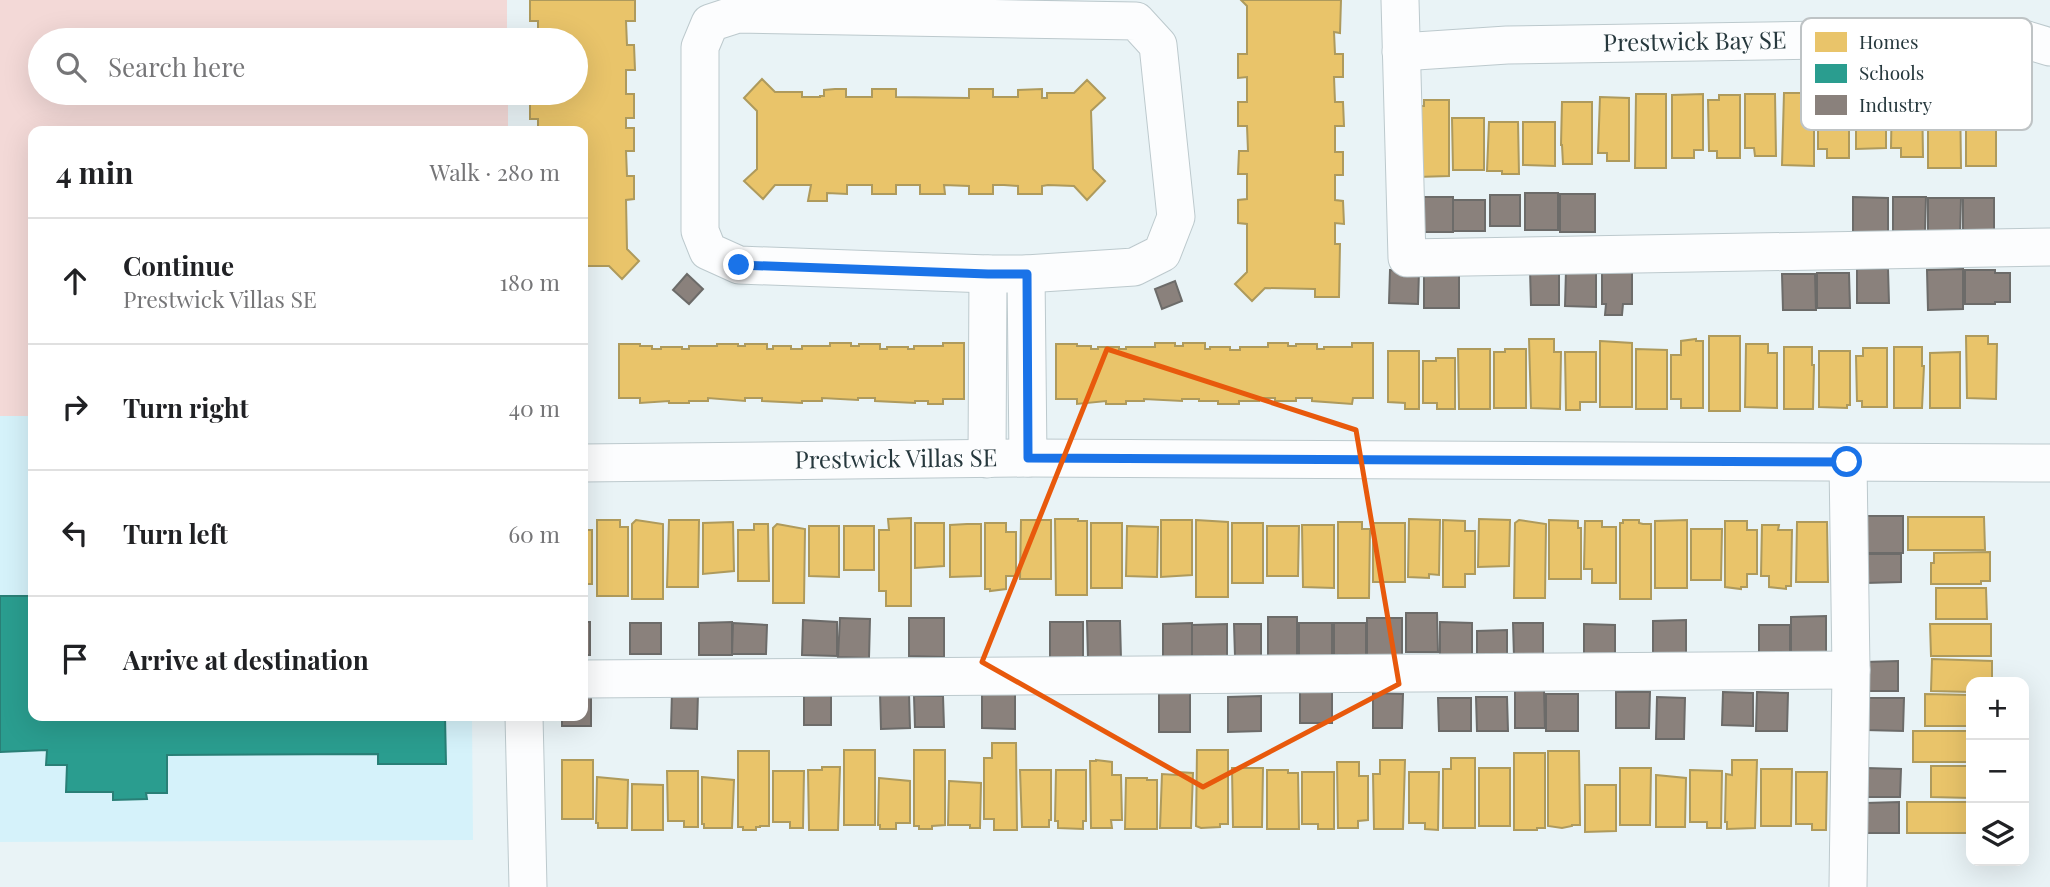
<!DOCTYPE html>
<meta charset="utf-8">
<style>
body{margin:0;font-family:"Playfair Display",serif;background:#f6f6f6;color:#202124}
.controls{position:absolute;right:21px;bottom:21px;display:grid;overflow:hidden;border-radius:14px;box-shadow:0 7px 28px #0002}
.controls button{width:63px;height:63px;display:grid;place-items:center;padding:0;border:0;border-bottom:2px solid #e0e0e0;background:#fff;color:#202124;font:35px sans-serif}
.stop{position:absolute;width:21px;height:21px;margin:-16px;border:5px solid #1a73e8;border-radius:50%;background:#fff}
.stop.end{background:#1a73e8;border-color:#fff;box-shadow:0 2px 7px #0008}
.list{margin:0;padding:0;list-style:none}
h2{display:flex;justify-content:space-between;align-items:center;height:91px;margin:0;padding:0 28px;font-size:30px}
h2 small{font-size:23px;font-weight:400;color:#757577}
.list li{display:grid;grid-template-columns:46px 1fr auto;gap:21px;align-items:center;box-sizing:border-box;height:126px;padding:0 28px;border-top:2px solid #e0e0e0}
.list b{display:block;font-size:26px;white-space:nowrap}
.list p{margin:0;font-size:23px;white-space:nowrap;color:#757577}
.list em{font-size:23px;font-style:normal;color:#757577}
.icon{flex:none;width:38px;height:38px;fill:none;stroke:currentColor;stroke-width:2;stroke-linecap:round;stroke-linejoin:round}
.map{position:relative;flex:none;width:2050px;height:887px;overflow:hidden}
.search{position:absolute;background:#fff;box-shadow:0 7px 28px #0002;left:28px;top:28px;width:560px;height:77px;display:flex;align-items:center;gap:18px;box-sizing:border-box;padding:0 24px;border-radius:38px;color:#757577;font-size:26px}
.panel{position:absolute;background:#fff;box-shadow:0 7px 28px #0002;left:28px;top:126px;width:560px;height:595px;border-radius:14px}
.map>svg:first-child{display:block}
.built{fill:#d5f2fa}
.green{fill:#f3d9d7}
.homes{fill:#e9c46a;stroke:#ae9a5c;stroke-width:2}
.schools{fill:#2a9d8f;stroke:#297f76;stroke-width:2}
.industry{fill:#8a817c;stroke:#6c6b69;stroke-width:2}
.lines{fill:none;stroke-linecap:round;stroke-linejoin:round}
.minor-casing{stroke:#bcc9cd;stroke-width:39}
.minor{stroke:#fcfdfe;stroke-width:37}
.route{stroke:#1a73e8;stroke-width:9}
.marked{fill:none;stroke:#e8590c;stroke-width:5;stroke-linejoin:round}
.labels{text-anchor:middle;stroke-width:7;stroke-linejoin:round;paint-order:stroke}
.street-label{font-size:24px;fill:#26383d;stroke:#fff}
.key{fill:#fff;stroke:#bec3c5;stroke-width:2}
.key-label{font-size:19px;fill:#26383d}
</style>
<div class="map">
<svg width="2050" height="887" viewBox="0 0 2050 887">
<rect width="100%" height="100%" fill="#e9f3f6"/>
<path class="built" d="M0 416H33V716H472L473 840 0 842Z"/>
<path class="green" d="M0 0H507V40H40V93H508V131H33V416H0Z"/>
<path class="homes" d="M530 0H635V21H626L627 45H634L635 70H626V94H634V118H626V128H634V151H626L627 176H634V199L626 200 627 249 639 261 622 279 609 266H583V131H530V129H538V119H530V95H538V93H576V40H538V21H530Z
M1241 0H1341L1340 33 1334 32 1335 54H1343V77H1334L1335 102H1343L1344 126H1335V152H1343V175H1335V200L1343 201 1344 224 1335 223V244H1340L1339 297H1315V289L1265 288 1252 301 1235 284 1247 272V224L1238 223V200L1247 199V174H1238L1239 151H1248L1247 126H1238V102H1247V77L1238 78V54H1247V6Z
M762 79 775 92H802V97H820V96H824V90L835 89H846V97H872V89H896V97L969 98V89H993V97H1018V90L1042 89V98H1047V93H1074L1087 80 1105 98 1091 111 1093 169 1105 181 1087 200 1074 186 1048 185 1042 186V194H1018V186L1004 185H993V194H969V186L944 185 945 194H920V185H896V194H872V185H847V194L827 193V201H808L811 185H775L763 199 744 181 757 169V111L744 98Z
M1784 93H1814V166L1782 165Z
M1892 93 1922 94 1923 157H1901V148H1891Z
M1928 93H1960L1961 168H1928Z
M1636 94H1666V168H1635Z
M1703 94V150H1694V158H1672V95Z
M1745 94H1775L1776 156H1755L1754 148H1745Z
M1818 94H1849V158H1827V149H1818Z
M1856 94H1879V99L1886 98V148L1856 149Z
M1719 95H1740V158H1717V151H1709L1708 100H1719Z
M1600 97 1629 98V161H1607V153H1598Z
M1424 100H1449V176L1417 177V106H1424Z
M1562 102H1592V164H1563L1562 145H1561Z
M1966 104H1996V166H1966Z
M1452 118H1484V170H1453Z
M1489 122H1518L1519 174H1502V171H1487Z
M1523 122H1555V166L1523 165Z
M1709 336H1740V411H1709Z
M1966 336H1988V344H1997L1996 399 1967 398Z
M1529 339H1554V352H1561L1560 409 1531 408Z
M1696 339V341H1703V408H1681V399H1671V355H1681V341Z
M1600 341 1632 343V407H1600Z
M830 343H851V346H859V344H880V349H887V347H908V349H914V346H943V343H964V399H943V404H928V401H915V403L875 401V398H858V400L822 398V401H802V403L762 401V398H745V401L708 398V401H689V403H669V401L640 403V398H619V344H640V346H652V349H661V347H682V349H689V346H717V344H738V346H745V344H767V349H773V346H791V349H802V346H830Z
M1155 343H1175V346H1183V343H1205V349H1210V347H1230V350H1240V347H1268V343H1288V346H1296V344H1317V349H1324V347H1352V343H1373V398H1353L1352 404 1312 401V398H1296V401H1275V398H1259V401H1239V404H1218V401H1199V399H1182V401L1144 399V401H1126V404H1106V401L1077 404V399H1056V344H1077V346H1091V349H1098V347H1119V349H1126V347H1155Z
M1746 344H1768V353H1777V408L1745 407Z
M1784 347H1812V365H1814L1813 409H1784Z
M1894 347H1922V366H1924L1922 408H1894Z
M1863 348H1887V407H1862V401H1857L1856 356H1863Z
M1458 349H1490V409H1459Z
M1505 349H1526V408H1494V352H1505Z
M1636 349 1667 350V409H1636Z
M1388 351H1419V409H1405V403L1388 402Z
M1819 351H1850V405H1847V408L1819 407Z
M1565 352H1596V402H1580V410H1566Z
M1960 352V408H1930V353Z
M1436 358H1455V409H1437V403H1423V361H1436Z
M1908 517H1984L1985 550H1908Z
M911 518V606H886V591H879V530H889L888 519Z
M1055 519H1078V521H1087V595H1056Z
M1409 519 1440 520 1439 575 1429 574V578L1408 577Z
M1479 519 1510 520 1509 566 1478 567Z
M597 520H620V527H628V596H597Z
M636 520 663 524V599H632V524Z
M669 520H699L698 587H667Z
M1021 520H1051V579H1020Z
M1161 520H1192V575L1161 577Z
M1196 520 1228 522V597H1196Z
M1443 520 1465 521V531H1475V574H1465V587H1443Z
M1519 520 1546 524 1545 598H1514L1515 523Z
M1549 520 1578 521V528H1581V579H1549Z
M1623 520H1639V523L1643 524H1651V599H1620V523H1623Z
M1687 520V588H1655V521Z
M1585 521H1602V527H1616V583H1592V569H1584Z
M1725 521H1747V530H1757V574H1747V587H1741V589L1725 587Z
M733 522 734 571 703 574V523Z
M1338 522H1362V529H1370L1369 598H1338Z
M1797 522H1827L1828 582H1796Z
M915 523H944V566L915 568Z
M985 523H1006V532H1016V576H1006V589L990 591V589H985Z
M1091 523H1122V588H1091Z
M1232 523H1263V583H1232Z
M1373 523H1405V582H1373Z
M754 524H768L769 581H738V530H754Z
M777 524 805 529 804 603H773V528Z
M967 524H981V576L950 577V525Z
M1302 525H1334V588L1303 587Z
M1762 525H1779L1778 530H1792L1791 586H1786V589L1769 587V576H1761Z
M809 526H839V577L809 576Z
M844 526H874V570H844Z
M1127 526 1158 527 1157 577 1126 576Z
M1267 526H1299L1298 576H1267Z
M1691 529H1722L1721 580H1691Z
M583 530H592V584H583Z
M1990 552V581H1981V584H1931V563H1934V553Z
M1936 588H1986L1987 619H1936Z
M1930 624H1991V656H1931Z
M1932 659 1992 661V682H1971V692L1931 691Z
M1925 694 1971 695V726H1925Z
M1913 731H1971V762H1913Z
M992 743H1016L1017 830H994V819H984V758H992Z
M844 750H875V825H844Z
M914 750H945V825L932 826V829H919V826H914Z
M1197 750H1228V824H1220V827L1201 828 1196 826Z
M738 751H769V826H760V827H756V830H743V827H738Z
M1548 751H1579L1580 825H1572V826L1562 828 1548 826Z
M1514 753H1545V828H1537V830H1514Z
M1451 758H1475V828H1443V769H1451Z
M562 760H593V819H562Z
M1096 760 1112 762V775H1121L1122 820H1111L1112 828H1091L1090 761H1096Z
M1380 760H1405L1403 829H1374L1373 774H1380Z
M1732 760H1757L1755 828 1727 829V822H1725L1726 774 1732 775Z
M1337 762H1359V776H1368V820L1358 821V828H1338Z
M1931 766H1971V798L1931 797Z
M822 767H840L838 830H809L808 770H822Z
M1232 768H1263L1262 827H1233Z
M1479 768H1510V826H1479Z
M1620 768H1651L1650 825H1620Z
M1761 769H1792L1791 826H1761Z
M1020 770H1051V820H1049V827H1022Z
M1056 770H1086V821H1083V829L1058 828V821H1055Z
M1267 770H1288V773H1298L1299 829H1267Z
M1690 770 1722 771 1721 828H1707V822H1690Z
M667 771H698V827H684V821H668Z
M773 771H804L803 828H790V822H773Z
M1177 772 1193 773 1191 828H1160L1162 774 1177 775Z
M1302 772H1334V829H1318V824H1302Z
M1409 772H1439L1438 830 1425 829V823H1409Z
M1796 772H1827L1826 830H1812V824H1796Z
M1656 775 1686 778 1685 827H1656Z
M597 777 628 780 627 828H598V823H596Z
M702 777 734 780 732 828H704V824H702Z
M879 778 910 781V823H896V829H880V825H878Z
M1126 778H1147V780H1157V829H1125Z
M949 781 981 783 980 828H970V825H948Z
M632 784 663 785V830H632Z
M1585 785H1616V831L1585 832Z
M1907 802H1971V833H1907Z"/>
<path class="schools" d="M0 596H33V716H445L446 764H378V754L167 755V793H146L147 799 113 800V792H66L67 765H46L47 750 0 752Z"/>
<path class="industry" d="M1525 193H1558V230H1525Z
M1560 194H1595V232H1560Z
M1490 195H1520V226H1490Z
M1423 197H1453V232H1422Z
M1853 197 1888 198V232H1853Z
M1893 197H1926L1925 232H1893Z
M1928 198H1961L1960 237 1928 236Z
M1963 198H1994V232H1963Z
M1453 200H1485V231H1453Z
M1857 269H1888L1889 303H1857Z
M1963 269V309L1928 310 1927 270Z
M1390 270 1419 271 1418 304 1389 303Z
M1424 270H1459V308H1424Z
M1530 270H1559V305H1531Z
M1566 270H1596V307L1565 306Z
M1602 270H1632V304H1623L1622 315H1605L1606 304H1602Z
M1965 270H1995V273H2010V302H1995V304H1965Z
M1817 273H1849L1850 308H1817Z
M687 274 703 289 689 304 673 290Z
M1782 274H1815L1816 310H1783Z
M1175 281 1182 301 1162 309 1155 289Z
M1866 516H1903V553H1866Z
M1866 554H1901V582L1866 583Z
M1406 613H1437L1438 652H1406Z
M1826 616V655H1791V617Z
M1268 617H1297V656H1268Z
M840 618 870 619 869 658 838 657Z
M909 618H944V657L909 656Z
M1367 618H1402V656H1367Z
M803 620 837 622V656L802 655Z
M1686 620V657H1653V621Z
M1087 621H1120L1121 659H1088Z
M583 622H590V655H583Z
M732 622V655H699V623Z
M1050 622H1083V659H1050Z
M1440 622 1472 623V655H1440Z
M630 623H661V654H630Z
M733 623 767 625 766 654H732Z
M1192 623V658L1163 659V624Z
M1299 623H1332V659H1299Z
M1334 623H1366V655H1334Z
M1513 623H1543V656H1514Z
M1227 624V656L1192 657V625Z
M1234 624H1261V656H1235Z
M1584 624 1615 625V656H1584Z
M1759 625H1790V657H1759Z
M1507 630V657H1477V631Z
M1898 661V691H1865V662Z
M1300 688H1332V723H1300Z
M1159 690H1190V732H1159Z
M1544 690 1545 728H1515V691Z
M672 692 698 693 697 729 671 728Z
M1616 692H1650L1649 728H1616Z
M1723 692 1753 693V726L1722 725Z
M1757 692 1788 693 1787 731H1756Z
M583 693H591V726H562V716H583Z
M804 693H831V725H804Z
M880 693H909L910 728 881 729Z
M982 693H1015V729L982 728Z
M1373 693 1403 694 1402 728H1373Z
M1546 694H1578V731H1546Z
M914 696H943L944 727H915Z
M1261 696V731L1228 732V697Z
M1476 697H1507L1508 731H1477Z
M1657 697 1685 698 1684 739H1656Z
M1438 698H1471V731H1439Z
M1866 698H1904L1903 731 1866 730Z
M1866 768 1901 769 1900 797H1866Z
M1899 802V833H1866V803Z"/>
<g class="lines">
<defs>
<g id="minor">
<path d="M1400 0 1407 258 2050 247"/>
<path d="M738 14 1136 21 1158 45 1176 217 1162 253 1134 267 1026 274H988L739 265 708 251 700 231V47L710 23Z"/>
<path id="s1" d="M1401 52 1507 45 2017 37 2050 47"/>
<path d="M1026 274 1028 458"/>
<path d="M987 459 988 274"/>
<path d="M1848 462 1851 670 1848 887"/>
<path id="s2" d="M583 463 1028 458 2050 463"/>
<path d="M583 679 1851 670"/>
<path d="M524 716 528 887"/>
</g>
</defs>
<use href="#minor" class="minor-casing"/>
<use href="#minor" class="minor"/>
</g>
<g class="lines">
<path class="route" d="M739 265 988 274H1027L1028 458 1847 462"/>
</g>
<path class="marked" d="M1107 349 1356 430 1399 684 1203 787 982 662Z"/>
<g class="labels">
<g class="street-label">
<text dy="8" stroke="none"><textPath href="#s1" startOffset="294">Prestwick Bay SE</textPath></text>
<text dy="8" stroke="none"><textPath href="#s2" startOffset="313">Prestwick Villas SE</textPath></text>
</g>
</g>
<rect x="1801" y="18" width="231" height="112" rx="10" class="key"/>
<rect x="1815" y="32" width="32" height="20" fill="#e9c46a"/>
<rect x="1815" y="64" width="32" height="19" fill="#2a9d8f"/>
<rect x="1815" y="95" width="32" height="20" fill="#8a817c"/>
<g class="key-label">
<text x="1859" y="49">Homes</text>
<text x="1859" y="80">Schools</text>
<text x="1859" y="112">Industry</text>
</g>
</svg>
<div class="controls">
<button>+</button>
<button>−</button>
<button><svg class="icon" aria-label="layers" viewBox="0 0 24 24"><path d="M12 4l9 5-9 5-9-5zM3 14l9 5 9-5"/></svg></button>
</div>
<div class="stop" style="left:1847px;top:462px"></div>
<div class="stop end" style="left:739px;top:265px"></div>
<div class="search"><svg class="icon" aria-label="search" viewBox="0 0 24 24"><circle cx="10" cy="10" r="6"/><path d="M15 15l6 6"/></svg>Search here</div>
<section class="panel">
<h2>4 min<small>Walk · 280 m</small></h2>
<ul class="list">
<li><svg class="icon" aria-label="ahead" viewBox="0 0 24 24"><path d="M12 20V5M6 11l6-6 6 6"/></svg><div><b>Continue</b><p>Prestwick Villas SE</p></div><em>180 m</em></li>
<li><svg class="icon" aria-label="right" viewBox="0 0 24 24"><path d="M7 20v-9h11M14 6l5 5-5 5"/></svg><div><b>Turn right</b></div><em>40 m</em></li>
<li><svg class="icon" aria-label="left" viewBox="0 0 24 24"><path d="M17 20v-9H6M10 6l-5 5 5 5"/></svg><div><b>Turn left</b></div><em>60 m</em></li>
<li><svg class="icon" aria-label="arrive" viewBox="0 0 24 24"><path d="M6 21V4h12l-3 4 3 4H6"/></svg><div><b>Arrive at destination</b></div></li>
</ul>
</section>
</div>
